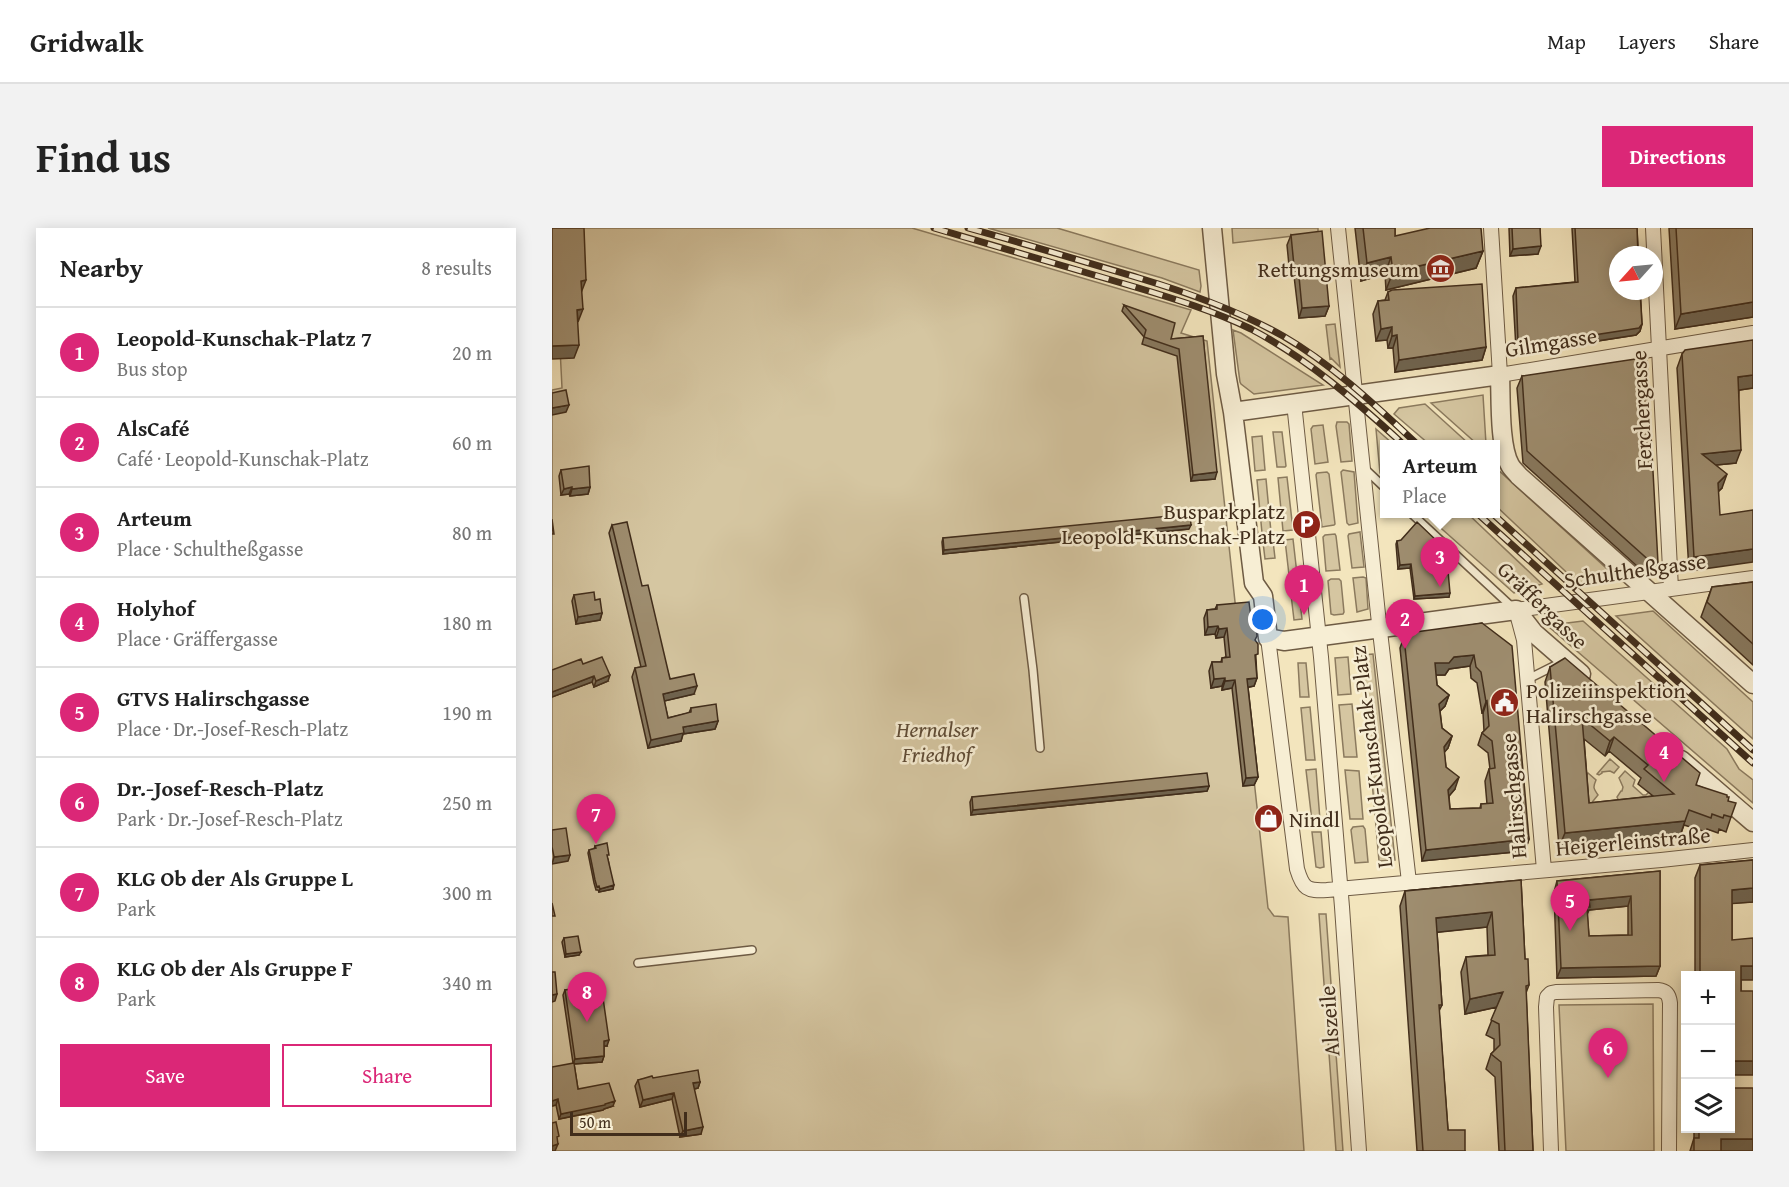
<!DOCTYPE html>
<meta charset="utf-8">
<style>
body{margin:0;font-family:"Gentium Book Plus",serif;background:#f2f2f2;color:#222}
.controls{position:absolute;right:18px;bottom:18px;display:grid;overflow:hidden;border-radius:0px;box-shadow:0 3px 15px #0003}
.controls button{width:54px;height:54px;display:grid;place-items:center;padding:0;border:0;border-bottom:2px solid #e0e0e0;background:#fff;color:#222;font:30px sans-serif}
.compass{position:absolute;left:1057px;top:18px;width:54px;height:54px;border-radius:50%;background:#fff;box-shadow:0 3px 15px #0003;rotate:243deg}
.scale{position:absolute;left:18px;bottom:15px;width:117px;box-sizing:border-box;padding-left:6px;border:3px solid #412d1b;border-top:0;font-size:16px;line-height:21px;white-space:nowrap;color:#412d1b;-webkit-text-stroke:4px #f7eed4;paint-order:stroke}
.you{position:absolute;left:711px;top:392px;width:21px;height:21px;margin:-15px;border:4px solid #fff;border-radius:50%;background:#1a73e8;box-shadow:0 0 0 9px #1a73e833}
.badge{display:grid;place-items:center;width:39px;height:39px;border-radius:50%;background:#db2777;color:#fff;font-size:20px;font-weight:700}
.pin{position:absolute;translate:-50% -50px;filter:drop-shadow(0 2px 3px #0008)}
.pin::after{content:'';position:absolute;top:32px;width:21px;height:18px;background:inherit;clip-path:polygon(0 0,100% 0,50% 100%)}
.popup{position:absolute;left:828px;top:212px;width:120px;height:78px;box-sizing:border-box;display:grid;place-content:center;border-radius:0px;background:#fff;filter:drop-shadow(0 2px 4px #0005);font-size:20px;white-space:nowrap;color:#767676}
.popup b{font-size:22px;color:#222}
.popup::after{content:'';position:absolute;left:50%;top:100%;margin-left:-12px;border:12px solid transparent;border-top-color:#fff}
.list{margin:0;padding:0;list-style:none}
h2{display:flex;justify-content:space-between;align-items:center;height:78px;margin:0;padding:0 24px;font-size:26px}
h2 small{font-size:20px;font-weight:400;color:#767676}
.list li{display:grid;grid-template-columns:39px 1fr auto;gap:18px;align-items:center;box-sizing:border-box;height:90px;padding:0 24px;border-top:2px solid #e0e0e0}
.list b{display:block;font-size:22px;white-space:nowrap}
.list p{margin:0;font-size:20px;white-space:nowrap;color:#767676}
.list em{font-size:20px;font-style:normal;color:#767676}
.actions{display:flex;gap:12px;padding:18px 24px}
.actions a{flex:1;padding:14px 0;border:2px solid #db2777;border-radius:0px;text-align:center;font-size:21px;color:#db2777}
.actions .main{background:#db2777;color:#fff}
.icon{flex:none;width:33px;height:33px;fill:none;stroke:currentColor;stroke-width:2;stroke-linecap:round;stroke-linejoin:round}
.map{position:relative;flex:none;width:1201px;height:923px;overflow:hidden;border-radius:0px}
header{display:flex;align-items:center;gap:36px;box-sizing:border-box;height:84px;padding:0 30px;background:#fff;border-bottom:2px solid #e0e0e0}
header strong{font-size:28px}
nav{display:flex;gap:33px;margin-inline-start:auto;font-size:21px}
.intro{display:flex;align-items:center;justify-content:space-between;box-sizing:border-box;height:144px;padding:0 36px}
h1{margin:0;font-size:42px}
.button{padding:15px 27px;border-radius:0px;background:#db2777;color:#fff;font-size:21px;font-weight:700}
main{display:flex;gap:36px;padding:0 36px}
aside{flex:1;background:#fff;border-radius:0px;box-shadow:0 3px 15px #0003}
.map>svg:first-child{display:block}
.green{fill:#d5c6a1;stroke:#8b7a5e;stroke-width:1.5}
.lines{fill:none;stroke-linecap:round;stroke-linejoin:round}
.service-casing{stroke:#6e5b44;stroke-width:10}
.minor-casing{stroke:#6e5b44;stroke-width:16}
.tertiary-casing{stroke:#6e5b44;stroke-width:21}
.service{stroke:#f7eed4;stroke-width:7}
.minor{stroke:#f7eed4;stroke-width:14}
.tertiary{stroke:#f7eed4;stroke-width:18}
.rail-casing{stroke:#412d1b;stroke-width:7}
.rail{stroke:#f7eed4;stroke-width:4.5;stroke-dasharray:14;stroke-linecap:butt}
.wall{fill:#88795f;stroke:#412d1b;stroke-width:1.5;fill-rule:evenodd}
.shaded-wall{fill:#6f634e;stroke:#412d1b;stroke-width:1.5}
.building{fill:#9e8d6f;stroke:#412d1b;stroke-width:1.5;fill-rule:evenodd}
.labels{text-anchor:middle;stroke-width:5;stroke-linejoin:round;paint-order:stroke}
.poi-label{font-size:22px;fill:#412d1b;stroke:#f7eed4;text-anchor:end}
.street-label{font-size:22px;fill:#412d1b;stroke:#f7eed4}
.park-label{font-size:22px;font-style:italic;fill:#5f4c36;stroke:#f7eed4}
</style>
<header>
<strong>Gridwalk</strong>
<nav><a>Map</a><a>Layers</a><a>Share</a></nav>
</header>
<div class="intro"><h1>Find us</h1><a class="button">Directions</a></div>
<main>
<aside>
<h2>Nearby<small>8 results</small></h2>
<ul class="list">
<li><span class="badge">1</span><div><b>Leopold-Kunschak-Platz 7</b><p>Bus stop</p></div><em>20 m</em></li>
<li><span class="badge">2</span><div><b>AlsCafé</b><p>Café · Leopold-Kunschak-Platz</p></div><em>60 m</em></li>
<li><span class="badge">3</span><div><b>Arteum</b><p>Place · Schultheßgasse</p></div><em>80 m</em></li>
<li><span class="badge">4</span><div><b>Holyhof</b><p>Place · Gräffergasse</p></div><em>180 m</em></li>
<li><span class="badge">5</span><div><b>GTVS Halirschgasse</b><p>Place · Dr.-Josef-Resch-Platz</p></div><em>190 m</em></li>
<li><span class="badge">6</span><div><b>Dr.-Josef-Resch-Platz</b><p>Park · Dr.-Josef-Resch-Platz</p></div><em>250 m</em></li>
<li><span class="badge">7</span><div><b>KLG Ob der Als Gruppe L</b><p>Park</p></div><em>300 m</em></li>
<li><span class="badge">8</span><div><b>KLG Ob der Als Gruppe F</b><p>Park</p></div><em>340 m</em></li>
</ul>
<div class="actions"><a class="main">Save</a><a>Share</a></div>
</aside>
<div class="map">
<svg width="1201" height="923" viewBox="0 0 1201 923">
<rect width="100%" height="100%" fill="#f3e5bd"/>
<filter id="stains"><feTurbulence type="fractalNoise" baseFrequency=".00333" numOctaves="4"/><feColorMatrix values="0 0 0 0 .2 0 0 0 0 .09 0 0 0 0 .02 0 0 0 .5 -.17"/></filter>
<radialGradient id="worn" r=".72"><stop offset=".6" stop-color="#630" stop-opacity="0"/><stop offset="1" stop-color="#630" stop-opacity=".3"/></radialGradient>
<path class="green" d="M2 0H360L639 82 629 105 655 113 684 383 704 435H700L702 458 692 460 716 680 722 688 736 689 752 923H0V162L10 160Z
M436 0H505L647 42 649 58 648 64 610 50Z
M680 0H766V5L681 15Z
M783 96 788 139 779 130 778 131 774 97Z
M681 102 689 105 771 157 702 166 689 156 688 154Z
M931 167 934 216H925L879 175Z
M873 176 917 216H877L842 186 847 180Z
M785 194H795L797 196 800 233 789 234 784 198Z
M771 197 776 234 763 236 759 201 761 198Z
M824 201 841 216H832V249L828 245Z
M721 204H730L734 238 733 239H725Z
M710 208 713 242 703 243 700 209Z
M944 240 1064 349V352L1028 357 944 278Z
M791 242 802 244 806 295 797 297 795 295 789 244Z
M775 244 777 246 783 296 782 297 770 299 764 247 765 245Z
M735 249 741 302 731 303 726 250Z
M714 251 719 304 710 305 705 252Z
M873 286H916L990 356 962 365Z
M808 304 812 339 800 340 796 308 797 306Z
M783 306 784 308 788 342 774 343 771 309 773 307Z
M741 311 745 346 737 347 733 312Z
M721 313 723 330 713 331 711 314Z
M811 349 814 350 816 381 805 384 801 350Z
M779 351H787L789 353 792 384 791 386 782 387 779 386 776 353Z
M746 357 750 391 742 392 738 358Z
M1101 383 1201 474V511L1064 388Z
M1031 393 1175 521 1187 541 1201 552V575L997 399 999 397Z
M821 426 843 632 827 633 809 427Z
M796 429 799 466 786 467 783 430Z
M746 435H754L757 469H748Z
M800 476 805 529H792L787 477Z
M758 479 763 532H754L749 480Z
M1058 531 1067 539 1062 545 1058 543 1050 544V545L1047 547 1045 546Z
M764 541 768 592 761 595 760 593 754 542Z
M793 542 807 543 811 591H798Z
M1073 543 1083 552 1081 558 1091 567H1094L1097 564 1102 568 1068 575 1065 569 1069 563H1070L1071 559 1067 550Z
M1036 545 1044 552C1041 559 1041 560 1046 567L1037 578 1034 548Z
M811 598 813 601 816 634 803 635 799 602 801 599Z
M760 604H769L772 639 768 640 764 639Z
M767 686H774L791 923H784Z
M1101 776 1102 923H1014L1007 777Z"/>
<g class="lines">
<defs>
<path id="service" d="M813 241 832 259
M860 286 960 379
M472 370 481 442 488 520
M974 452 1004 437
M86 735 200 722"/>
<path id="minor" d="M786 0 826 386 857 654
M939 0 948 147 1201 105
M1101 0 1119 361
M742 175 769 429 790 679 807 923
M716 410 745 641C751 661 755 663 775 662L1109 632 1201 622
M992 642 972 412 964 382 1201 350
M999 923 994 779 995 769 999 765 1004 764 1106 762C1114 763 1117 766 1118 775L1117 923"/>
<path id="tertiary" d="M660 0 674 146 681 184 702 355 711 368 716 410 732 413 964 382 982 405 1029 446
M681 184 948 147C949 169 947 218 958 237 960 241 964 244 967 248L1201 456
M1129 532 1201 594"/>
</defs>
<use href="#service" class="service-casing"/>
<use href="#minor" class="minor-casing"/>
<use href="#tertiary" class="tertiary-casing"/>
<use href="#service" class="service"/>
<use href="#minor" class="minor"/>
<use href="#tertiary" class="tertiary"/>
<defs>
<path id="rail" d="M382 0C449 20 516 39 583 59 623 71 662 83 699 101 756 131 804 173 851 216
M416 0C474 16 530 33 587 50 637 65 685 82 731 108 781 137 823 177 865 216
M926 286 1201 535
M941 286 1201 522"/>
</defs>
<use href="#rail" class="rail-casing"/>
<use href="#rail" class="rail"/>
</g>
<path class="wall" d="M803 0H843V8L931 23 924 40 834 62 833 46 809 53Z
M957 0H988L986 26 958 28Z
M1020 0H1085L1090 96 1088 103 1084 107 968 125 964 121 961 68 964 60 1023 54Z
M1117 0H1201V89L1123 101Z
M739 7 777 78 773 88 747 90 742 48H738L735 17Z
M836 64 934 119 930 132 843 144 841 120H836L835 112 824 113 821 86 826 73 833 72Z
M572 77 619 111 651 108 663 251 639 253 625 128 590 116 592 109 570 83Z
M1130 126 1201 160 1187 162 1184 235 1164 237 1170 260 1166 264 1137 343 1125 140Z
M970 148 1106 335 1102 347 1096 348 971 235 965 160Z
M9 242 38 259 36 266 18 268 17 266 9 267 7 248Z
M60 297 90 358 118 451 142 466 112 473 116 490 137 485 139 480 166 493 163 501 131 506 129 513 96 520 80 449 83 440 89 439 57 305Z
M637 301 391 326 390 314 391 310Z
M845 313 886 321 897 369 862 371 858 340 846 341 844 316Z
M1201 354V437L1149 389 1160 359Z
M22 367 43 372 50 385 48 392 24 396 20 373Z
M665 377 700 397 703 412 705 450 702 458 696 459 706 549 702 557 691 558 680 460 670 462V458L659 460 657 443 660 434H669L670 430 674 429 672 409 664 410 663 406 653 407 652 390 655 382 663 381Z
M930 395 977 611 973 623 870 633 848 420 852 409ZM918 438 919 450 925 455 930 485H931L932 503 930 505 926 517 936 525 938 541H937L933 553 935 576H929L928 580 898 581 897 568 903 561 894 539 892 524 896 520 900 508 890 500 888 483 893 478 897 467 885 457 884 447H893L897 441Z
M31 436 56 453 42 459 40 454 0 469V442Z
M998 439 1144 557 1175 569 1176 573 1179 589 1174 604 1167 601 1166 605 1155 601 1154 604 1132 597 1128 608 1007 619 993 454ZM1032 511 1053 528 1057 523 1089 550 1086 556 1101 568 1037 575Z
M657 558 655 563 419 587 418 574 420 569Z
M43 618 56 631 61 661 47 664 46 662H44L42 655 36 625 37 622 42 621Z
M1201 632V674L1180 675V712L1189 752V763L1201 847 1179 747H1143V650L1148 637Z
M1108 643V738L1104 748 1005 750 1002 664 1005 653ZM1076 678V707L1037 708 1035 685 1037 682Z
M969 652 973 731 977 757 974 765 981 923H947L943 849 934 841 939 826 942 823V811L934 807 945 779 913 786 909 744 914 729 936 727 935 699 885 704 890 777 887 783 896 902 913 923H865L848 678 853 663Z
M12 710 27 727 13 729 10 714Z
M13 762 27 773 55 818H52V828L50 834 22 836 26 861 61 878 52 881 51 882 7 891 4 877 0 878 21 835 11 767Z
M101 850 148 854 146 860 142 861 149 906 128 909 120 871 88 879 83 858 86 852Z
M1142 900H1179L1201 923H1138L1142 910Z"/>
<path class="shaded-wall" d="M989 18 986 26 958 28 961 21Z
M931 23 924 40 834 62 841 44Z
M839 29 833 46 809 53 815 35Z
M742 38H746L742 48H738Z
M34 52 29 65V53Z
M1201 74V89L1123 101 1129 86Z
M777 78 773 88 747 90 750 80Z
M31 81 26 94 25 82Z
M1090 96 1088 103 1084 107 968 125 970 118Z
M840 99 835 112 824 113 829 101Z
M845 107 841 120H836L840 108Z
M27 117 22 130 0 131V118Z
M934 119 930 132 843 144 847 132Z
M1201 147V160L1181 163 1186 149Z
M17 177 14 184 0 187V180Z
M1189 222 1184 235 1145 239 1150 226Z
M665 244 663 251 639 253 641 247Z
M1175 246 1170 260 1161 268 1166 255Z
M20 259 17 266 9 267 12 261Z
M38 259 36 266 18 268 20 261Z
M639 297 637 301 391 326 392 322Z
M1201 321V334L1137 343 1142 329Z
M1100 335H1106L1102 347 1096 348Z
M859 336 858 340 846 341 848 337Z
M898 365 897 369 862 371 863 368Z
M50 385 48 392 24 396 26 389Z
M666 398 663 406 653 407 656 399Z
M675 400 672 409 664 410 667 401Z
M922 427 918 438 897 441 893 447H879L883 435 902 429Z
M58 447 56 453 42 459 44 453Z
M42 448 40 454 0 469V464Z
M673 450 670 458 659 460 662 451Z
M705 450 702 458 692 460 695 451Z
M683 452 680 460 670 462 673 453Z
M145 458 142 466 108 474 111 466Z
M897 467 893 478 883 488 887 476Z
M935 473 931 485H930L934 474Z
M166 493 163 501 131 506 129 513 96 520 99 512 131 499Z
M900 508 896 520 887 531 892 519Z
M1062 509 1057 523 1053 528 1058 513Z
M706 549 702 557 691 558 694 550Z
M907 549 903 561 892 574 896 562Z
M657 558 655 563 419 587 421 582Z
M1133 593 1128 608 1007 619 1013 605Z
M977 611 973 623 870 633 874 622Z
M18 627 16 633 0 636 2 629Z
M62 657 61 661 47 664 48 661Z
M1201 660V674L1175 676 1180 662Z
M1079 668 1076 678 1037 682 1034 689H1031L1037 672Z
M940 684 935 699 878 705 884 690Z
M29 724 27 727 13 729 14 726Z
M1108 738 1104 748 1005 750 1009 740Z
M1189 738H1201V752H1184Z
M951 764 945 779 913 786 918 771Z
M5 766 3 773 0 774V767Z
M57 812 55 818H50L52 813Z
M52 828 50 834 21 836 23 831Z
M1179 833H1201V847H1179Z
M148 854 146 860 138 862 141 855Z
M122 865 120 871 88 879 91 872Z
M6 871 4 877 0 878V873Z
M63 873 61 878 52 881 51 882 7 891 9 886Z
M151 899 149 906 128 909 131 903Z
M1169 911H1201V923H1165Z
M6 916 3 923H0V918Z"/>
<path class="building" d="M0 0H32L34 52 29 53 31 81 25 82 27 117 0 118Z
M811 0H843V8L878 0H929L931 23 841 44 839 29 815 35Z
M960 0H988L989 18 961 21Z
M1023 0H1085L1086 27H1066V63H1088L1090 96 1087 100 970 118 966 114 964 60 1026 54Z
M1124 0H1201V74L1129 86Z
M770 3 777 78 750 80 746 38H742L739 7Z
M930 56 934 119 847 132 845 107 840 108V99L829 101 826 73 837 72 836 64 840 62Z
M572 77 623 95 619 111 651 108 665 244 641 247 627 121 592 109 594 102Z
M1201 112V147L1186 149 1189 222 1150 226 1175 246 1166 255 1168 287 1201 282V321L1142 329 1130 126 1133 122Z
M1090 130 1095 133 1106 335H1100L975 223 970 148Z
M14 162 17 177 0 180V165Z
M37 238 38 259 20 261V259L12 261 9 242Z
M638 286 639 297 392 322 391 310Z
M0 291 2 306H0Z
M75 294 90 358 96 357 118 451 142 446 145 458 111 466 116 490 139 484V480L164 476 166 493 131 499 132 505 99 512 83 440 94 438 60 297Z
M865 294 885 313 886 321 894 320 898 365 863 368 859 336 848 337 845 313 849 312Z
M1201 354V416L1155 374 1160 359Z
M42 364 43 372 48 371 50 385 26 389 22 367Z
M697 374 700 397H704L705 408 703 412 706 416V426L703 427 705 450 695 451 706 549 694 550 683 452 673 453V450L662 451 660 434H670V430L678 429 675 400 667 401 666 398 656 399 655 382 665 381V377Z
M930 395 960 418 977 611 874 622 852 409 856 405ZM922 427 924 439 929 444 934 474 935 473 937 498 930 505 940 513 943 540 937 541 941 575 929 576V580L898 581 896 562 907 549 894 539 892 519 900 508 890 500 887 476 897 467 885 457 883 435H897L902 429Z
M50 429 58 447 44 453 42 448 0 464V442L29 431 31 436Z
M1013 430 1148 545 1144 557 1175 567V569H1177L1176 573 1184 575 1179 589 1172 587 1171 590 1160 586 1159 590 1137 582 1133 593 1013 605 998 439ZM1030 490 1058 513 1062 509 1096 537 1092 541 1122 566 1037 575Z
M655 545 657 558 421 582 420 569Z
M14 600 18 627 2 629 0 619V602Z
M55 615 57 627H55L62 657 48 661 47 658 45 659 43 652 37 622 44 620 43 618Z
M1201 632V660L1180 662V712L1201 710V738H1189V763H1201V833H1179V747H1148V637Z
M1108 643V738L1009 740 1005 653ZM1079 668 1080 707 1037 708 1035 679H1038L1037 672Z
M969 652 973 731H976L977 757 974 758 981 923H953L949 834 939 826 948 817 947 796 939 792 951 764 918 771 914 729 943 727 940 684 884 690 890 777H887L896 902H913V923H871L853 663Z
M0 675 3 688H0Z
M26 708 29 724 14 726 12 710Z
M0 744H3L5 766 0 767Z
M26 760 27 773 51 770 57 812 52 813V828L23 831 13 762Z
M22 835 26 861 57 855 63 873 53 876V877L9 886 6 871 0 873V839Z
M146 842 148 854 141 855 151 899 131 903 122 865 91 872 86 852 100 848 101 850Z
M1179 860H1201V911H1169V923H1142V910H1147V900H1179Z
M4 894 7 908 5 909 6 916 0 918V895Z"/>
<defs>
<symbol id="museum-disc" viewBox="-11 -11 22 22"><circle r="9.5" fill="#8f2418" stroke="#f7eed4"/><path d="M0-6L6-3V-2H-6V-3ZM-5-1h2V3h-2ZM-1-1h2V3h-2ZM3-1h2V3H3ZM-6 4H6V6H-6Z" fill="#fff"/></symbol>
<symbol id="parking-disc" viewBox="-11 -11 22 22"><circle r="9.5" fill="#8f2418" stroke="#f7eed4"/><path d="M-3.5-5.5H1a3.5 3.5 0 0 1 0 7H-1V5.5H-3.5ZM-1-3.4V-.6H.8a1.4 1.4 0 0 0 0-2.8Z" fill="#fff"/></symbol>
<symbol id="civic-disc" viewBox="-11 -11 22 22"><circle r="9.5" fill="#8f2418" stroke="#f7eed4"/><path d="M-.6-6.5H3V-4.5H.6V-3L4-1V1h2V6H-6V1h2V-1L-.6-3ZM-1.2 2.5V6h2.4V2.5Z" fill="#fff"/></symbol>
<symbol id="shop-disc" viewBox="-11 -11 22 22"><circle r="9.5" fill="#8f2418" stroke="#f7eed4"/><path d="M-5-2.5h2.3a2.7 3.5 0 0 1 5.4 0H5L5.5 6h-11ZM-1.5-2.5h3a1.5 2.3 0 0 0-3 0Z" fill="#fff"/></symbol>
</defs>
<g fill-rule="evenodd">
<use href="#museum-disc" x="872" y="24" width="33" height="33"/>
<use href="#parking-disc" x="738" y="280" width="33" height="33"/>
<use href="#civic-disc" x="936" y="458" width="33" height="33"/>
<use href="#shop-disc" x="700" y="574" width="33" height="33"/>
</g>
<g class="labels">
<g class="poi-label">
<text x="867" y="49">Rettungsmuseum</text>
<text x="733" y="291">Busparkplatz<tspan x="733" dy="25">Leopold-Kunschak-Platz</tspan></text>
<text x="974" y="470" text-anchor="start">Polizeiinspektion<tspan x="974" dy="25">Halirschgasse</tspan></text>
<text x="737" y="599" text-anchor="start">Nindl</text>
</g>
<g class="street-label">
<text transform="translate(999 114) rotate(-9)" y="8">Gilmgasse</text>
<text transform="translate(1089 182) rotate(-93)" y="8">Ferchergasse</text>
<text transform="translate(1083 342) rotate(-8)" y="8">Schultheßgasse</text>
<text transform="translate(991 377) rotate(44)" y="8">Gräffergasse</text>
<text transform="translate(819 529) rotate(-97)" y="8">Leopold-Kunschak-Platz</text>
<text transform="translate(961 568) rotate(-95)" y="8">Halirschgasse</text>
<text transform="translate(1081 613) rotate(-5)" y="8">Heigerleinstraße</text>
<text transform="translate(777 793) rotate(-94)" y="8">Alszeile</text>
</g>
<g class="park-label">
<text x="385" y="509">Hernalser<tspan x="385" dy="25">Friedhof</tspan></text>
</g>
</g>
<rect width="100%" height="100%" filter="url(#stains)"/>
<rect width="100%" height="100%" fill="url(#worn)"/>
</svg>
<div class="controls">
<button>+</button>
<button>−</button>
<button><svg class="icon" aria-label="layers" viewBox="0 0 24 24"><path d="M12 4l9 5-9 5-9-5zM3 14l9 5 9-5"/></svg></button>
</div>
<svg class="compass" viewBox="-18 -18 36 36"><path d="M0-13l5 13h-10z" fill="#e53935"/><path d="M0 13l5-13h-10z" fill="#767676"/></svg>
<div class="scale">50 m</div>
<div class="you"></div>
<div class="pin badge" style="left:752px;top:387px">1</div>
<div class="pin badge" style="left:853px;top:421px">2</div>
<div class="pin badge" style="left:888px;top:359px">3</div>
<div class="popup"><b>Arteum</b>Place</div>
<div class="pin badge" style="left:1112px;top:554px">4</div>
<div class="pin badge" style="left:1018px;top:703px">5</div>
<div class="pin badge" style="left:1056px;top:850px">6</div>
<div class="pin badge" style="left:44px;top:616px">7</div>
<div class="pin badge" style="left:35px;top:794px">8</div>
</div>
</main>
